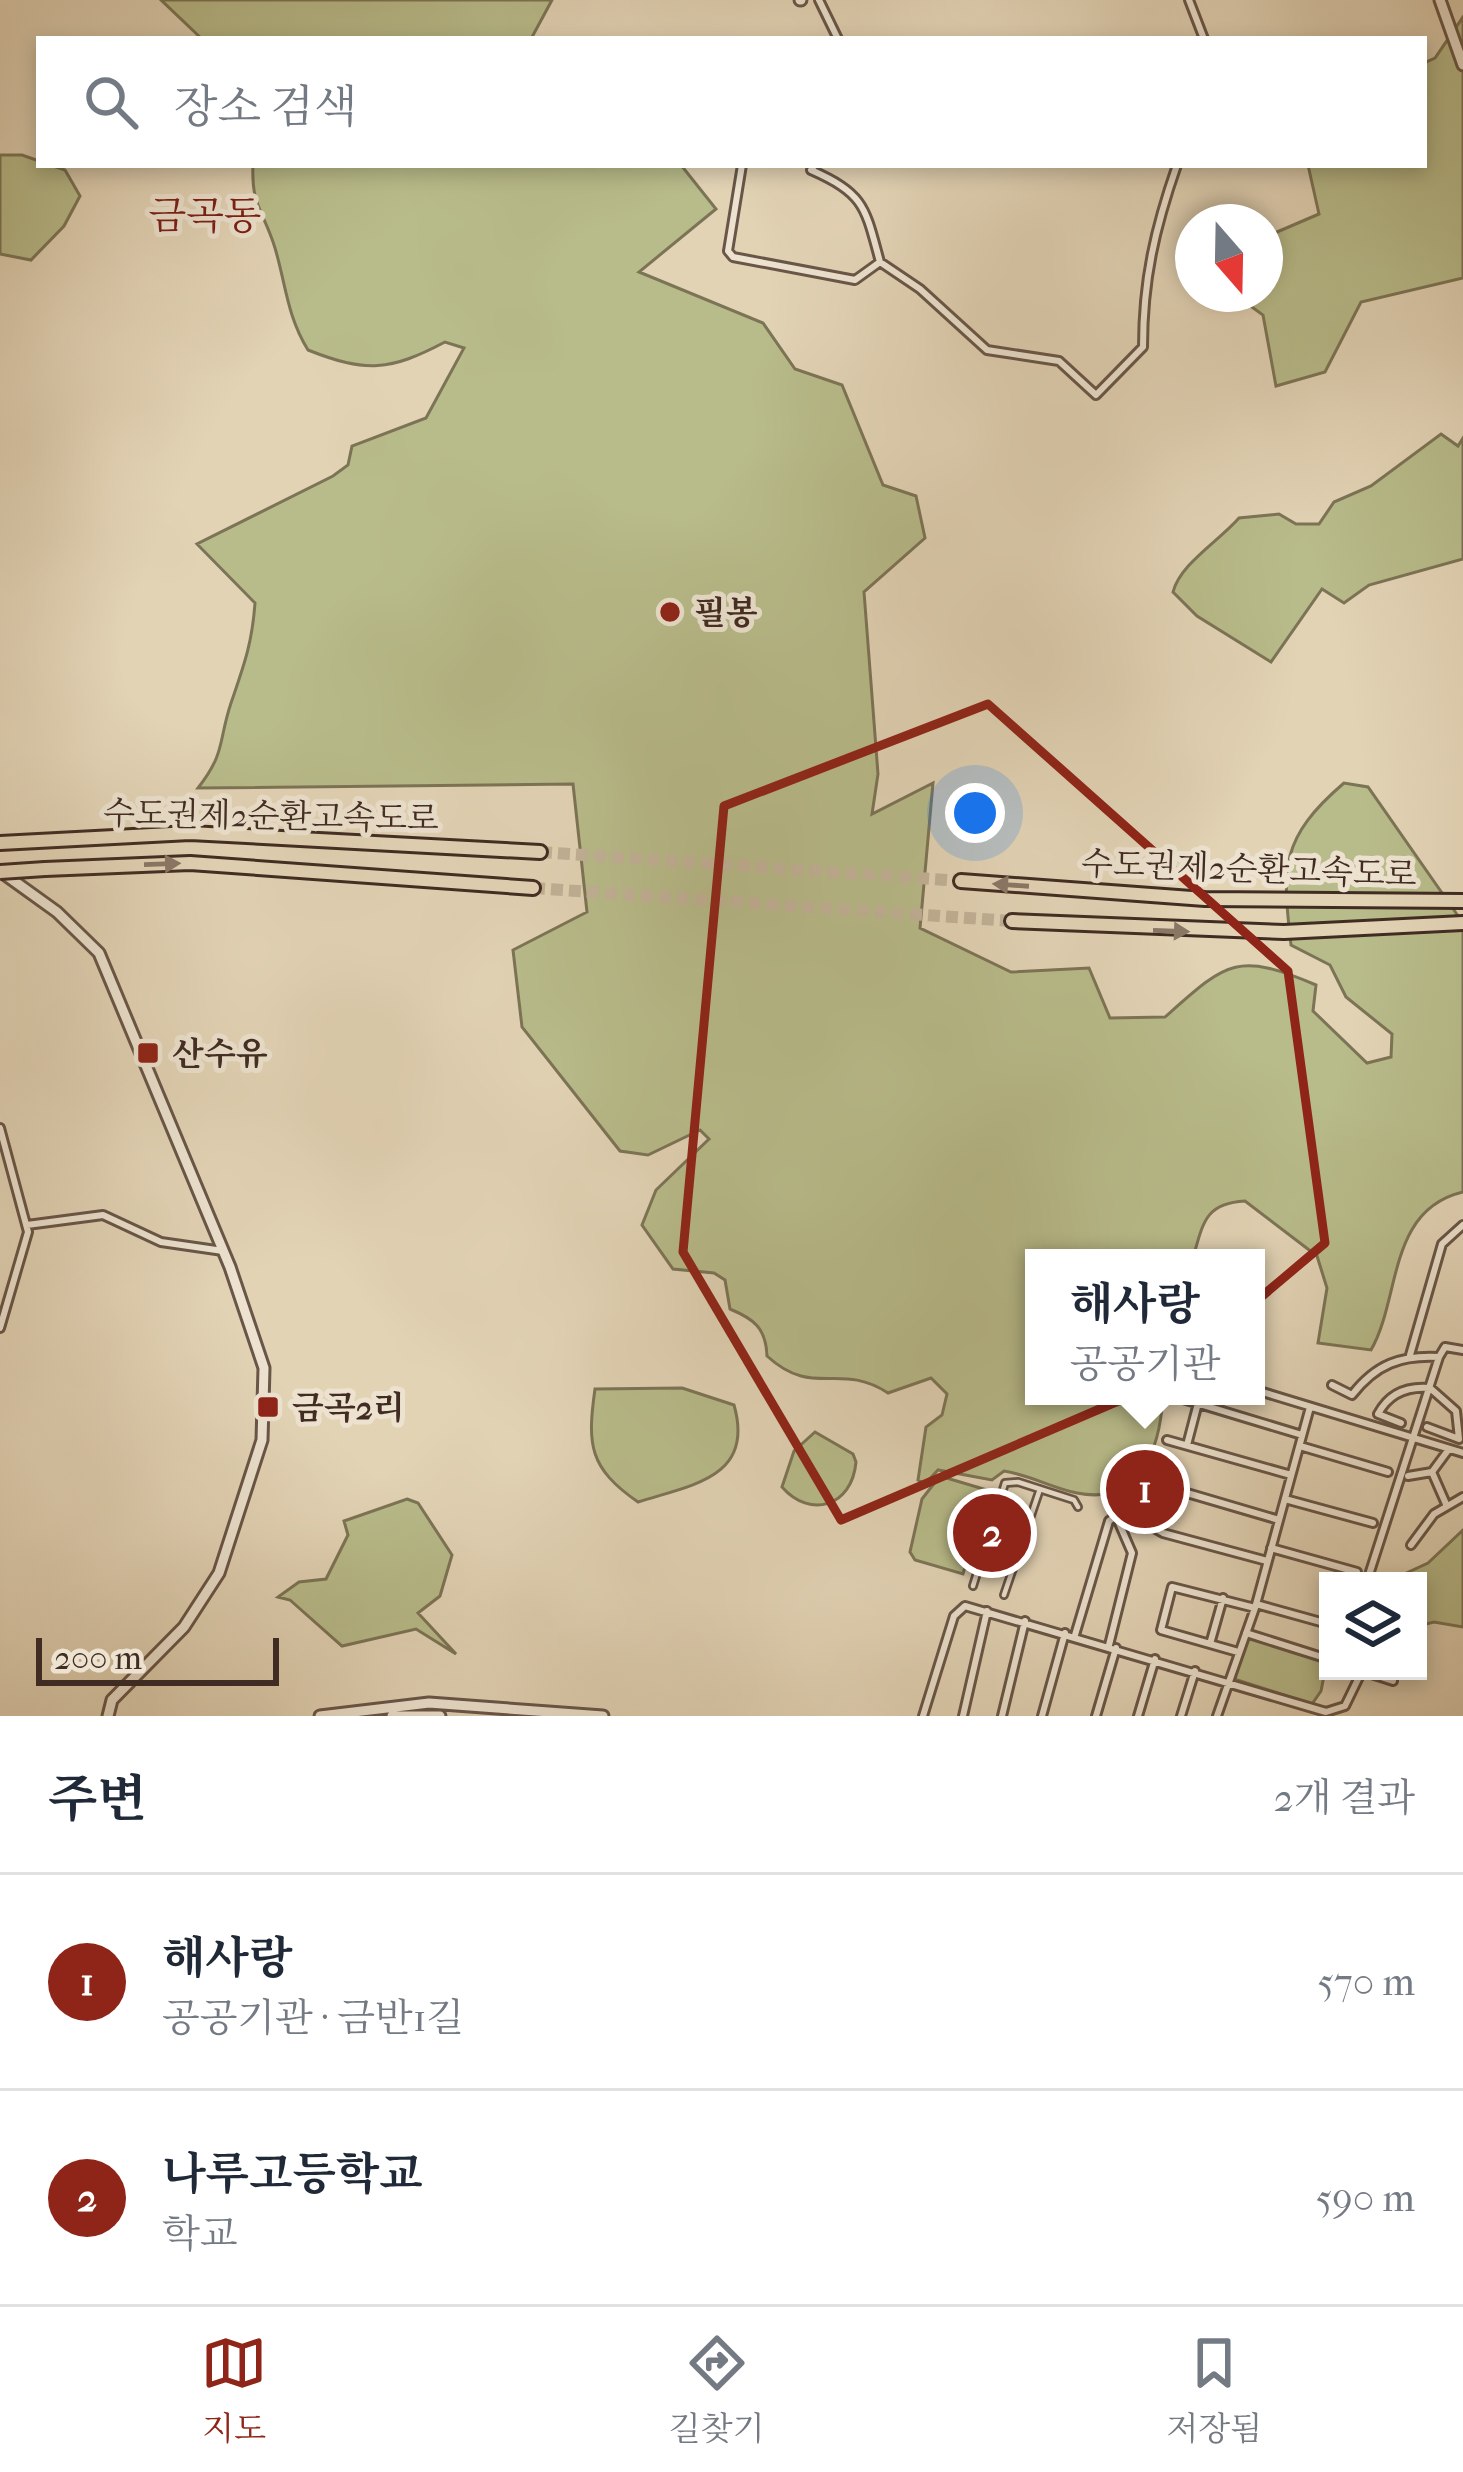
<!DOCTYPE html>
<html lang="ko">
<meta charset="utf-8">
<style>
body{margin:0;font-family:"IM FELL French Canon","Noto Serif KR",serif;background:#f2f2f3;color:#1f2937}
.controls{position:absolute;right:36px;bottom:36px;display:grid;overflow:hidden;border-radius:0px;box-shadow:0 6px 18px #0003}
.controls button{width:108px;height:108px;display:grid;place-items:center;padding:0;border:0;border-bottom:3px solid #e0e1e3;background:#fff;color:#1f2937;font:60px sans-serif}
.compass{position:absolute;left:1175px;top:204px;width:108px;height:108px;border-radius:50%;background:#fff;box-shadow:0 6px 18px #0003;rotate:160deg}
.scale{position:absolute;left:36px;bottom:30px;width:243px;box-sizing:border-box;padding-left:12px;border:6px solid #412c23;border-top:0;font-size:33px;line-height:42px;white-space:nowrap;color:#412c23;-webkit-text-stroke:9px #ece2cf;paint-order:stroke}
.you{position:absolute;left:975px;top:813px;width:42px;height:42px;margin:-30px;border:9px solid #fff;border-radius:50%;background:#1a73e8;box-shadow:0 0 0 18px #1a73e833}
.badge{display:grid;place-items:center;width:78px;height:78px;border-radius:50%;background:#8f2418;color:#fff;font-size:39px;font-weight:700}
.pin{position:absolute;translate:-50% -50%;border:6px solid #fff;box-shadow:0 3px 12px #0006}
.popup{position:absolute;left:1025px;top:1249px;width:240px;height:156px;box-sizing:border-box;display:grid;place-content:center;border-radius:0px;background:#fff;filter:drop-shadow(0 3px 9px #0005);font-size:39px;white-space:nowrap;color:#747a83}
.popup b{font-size:45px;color:#1f2937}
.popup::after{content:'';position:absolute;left:50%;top:100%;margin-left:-24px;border:24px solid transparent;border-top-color:#fff}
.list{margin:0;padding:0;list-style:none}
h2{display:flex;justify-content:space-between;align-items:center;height:156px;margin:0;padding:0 48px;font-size:51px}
h2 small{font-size:39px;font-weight:400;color:#747a83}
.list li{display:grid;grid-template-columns:78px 1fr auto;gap:36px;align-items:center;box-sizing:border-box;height:216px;padding:0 48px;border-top:3px solid #e0e1e3}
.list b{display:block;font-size:45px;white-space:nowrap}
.list p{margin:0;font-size:39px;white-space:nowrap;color:#747a83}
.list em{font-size:39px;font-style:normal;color:#747a83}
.icon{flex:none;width:66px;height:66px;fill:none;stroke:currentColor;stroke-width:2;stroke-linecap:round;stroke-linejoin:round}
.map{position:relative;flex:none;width:1463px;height:1716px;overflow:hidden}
.search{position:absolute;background:#fff;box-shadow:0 6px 18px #0003;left:36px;right:36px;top:36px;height:132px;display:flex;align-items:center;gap:30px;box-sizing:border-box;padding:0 42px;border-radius:0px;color:#747a83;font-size:45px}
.sheet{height:588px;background:#fff}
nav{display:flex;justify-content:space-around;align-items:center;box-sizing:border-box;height:168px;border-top:3px solid #e0e1e3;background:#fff;font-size:33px;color:#747a83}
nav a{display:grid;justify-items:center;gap:6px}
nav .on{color:#8f2418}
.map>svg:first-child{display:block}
.green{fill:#b8bb8a;stroke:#7c7456;stroke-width:3}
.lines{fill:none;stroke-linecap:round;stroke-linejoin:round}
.motorway-tunnel{stroke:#c2b298;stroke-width:12;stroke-dasharray:12 6;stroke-linecap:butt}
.pedestrian-casing{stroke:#695648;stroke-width:10}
.minor-casing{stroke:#695648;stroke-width:12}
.tertiary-casing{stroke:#695648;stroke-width:15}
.motorway-casing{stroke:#412c23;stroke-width:18}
.pedestrian{stroke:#ece2cf;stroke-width:4.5}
.minor{stroke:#ece2cf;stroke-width:6}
.tertiary{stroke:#ece2cf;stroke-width:9}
.motorway{stroke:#e2d3b5;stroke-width:12}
.motorway-bridge-casing{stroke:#412c23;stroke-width:18;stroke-linecap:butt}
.motorway-bridge{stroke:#e2d3b5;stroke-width:12}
.oneway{fill:#897765}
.marked{fill:none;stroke:#8f2418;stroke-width:9;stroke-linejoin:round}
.poi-dot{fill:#8f2418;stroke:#ece2cf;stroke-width:4.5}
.labels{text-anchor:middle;stroke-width:10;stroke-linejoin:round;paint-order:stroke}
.poi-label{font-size:33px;font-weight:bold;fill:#412c23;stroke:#ece2cf;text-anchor:start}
.street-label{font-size:33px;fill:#412c23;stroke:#ece2cf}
.quarter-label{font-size:39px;fill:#7a1f14;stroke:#ece2cf}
</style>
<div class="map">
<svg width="1463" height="1716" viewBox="0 0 1463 1716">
<rect width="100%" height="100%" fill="#e2d3b5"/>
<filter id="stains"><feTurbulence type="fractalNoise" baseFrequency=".00167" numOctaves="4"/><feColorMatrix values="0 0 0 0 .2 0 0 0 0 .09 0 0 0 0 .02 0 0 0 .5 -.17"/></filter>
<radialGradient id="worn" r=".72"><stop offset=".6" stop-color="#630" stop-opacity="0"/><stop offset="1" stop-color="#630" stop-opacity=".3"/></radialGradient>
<path class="green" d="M161 0H552L531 39H202Z
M1463 17V278L1361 302 1325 372 1276 386 1263 315 1234 294H1265V230L1270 235 1319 214 1308 165H1424V63L1435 58Z
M0 155H22L65 170 80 196 64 226 31 260 0 254Z
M253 165H681L716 209 639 272 763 323 795 369 842 385 883 485 916 496 925 538 864 592 878 774 872 814 933 783 920 928 1011 972 1089 968 1110 1018 1165 1017C1227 962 1236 951 1316 985L1313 1011 1367 1063 1391 1057 1392 1034 1346 997 1330 965 1291 945C1282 867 1280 838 1344 783L1368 787 1463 923V1192C1387 1210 1401 1298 1371 1350L1318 1343 1327 1288 1317 1256 1245 1201C1205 1203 1203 1223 1193 1258H1034V1396H1163C1160 1448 1141 1506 1077 1493 1052 1488 1030 1475 1004 1471L992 1480 938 1470 925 1484 918 1480 926 1427 942 1415 947 1394 931 1378 888 1393C839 1361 814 1399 767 1356 766 1328 754 1319 730 1309L725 1280 714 1273 673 1269 642 1225 656 1190 709 1139 700 1130 648 1155 620 1151 522 1027 513 950 587 912 573 784 198 788C226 752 218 742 231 703 244 665 252 644 255 603L197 544 333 476 348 465 352 446 426 418 464 348 445 342C390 371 366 373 308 350 287 316 286 285 275 248 264 212 251 206 253 165Z
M1441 434 1458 446 1463 438V559L1369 585 1344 603 1322 589 1271 662 1197 616 1173 592C1180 564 1219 541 1239 518L1279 514 1296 524H1319L1334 502 1371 486Z
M682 1388 734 1405C755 1478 691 1485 638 1502 589 1468 587 1445 595 1389Z
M815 1432 853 1454 856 1462C852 1507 810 1519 782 1487L794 1451Z
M940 1476 987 1490 963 1574 915 1560 910 1552 922 1499Z
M407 1499 418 1503 452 1555 440 1596 418 1613 456 1654 416 1629 342 1646 290 1600 278 1597 299 1582 326 1579 348 1535 344 1521Z
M1463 1530V1627L1434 1622 1418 1626V1581H1389L1428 1563Z
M1248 1638 1327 1661 1321 1691 1312 1704 1234 1679Z"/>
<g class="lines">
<path class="motorway-tunnel" d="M540 852 961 881
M533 888 1012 921"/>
<defs>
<path id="pedestrian" d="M973 1586 1005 1483 1018 1482 1074 1500 1078 1507
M1004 1595 1040 1489"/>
<path id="minor" d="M819 0 838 39
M1189 0 1204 39
M742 165 728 251 733 257 855 280 880 262 920 289 987 350 1059 361 1096 395 1143 347C1143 280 1155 228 1177 165
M815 165 811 170C865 194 865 207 880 262
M0 1128 28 1232 0 1328
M27 1225 103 1215 161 1242 223 1251
M1410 1355 1442 1244 1463 1225
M1332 1385 1352 1395C1376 1364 1401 1355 1439 1357
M1256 1390 1463 1453
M1173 1396 1302 1435
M1401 1423 1378 1414C1389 1393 1407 1386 1430 1388L1456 1411 1459 1439 1427 1427
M1167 1440 1291 1475
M1187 1445 1198 1403
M1300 1446 1388 1472
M1432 1472 1446 1504
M1408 1476 1432 1472 1449 1449
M1153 1483 1279 1520
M1285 1499 1373 1523
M1146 1502 1154 1528 1163 1533 1267 1561
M1152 1517 1161 1486
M1411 1545 1434 1514 1463 1497
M1271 1548 1357 1572
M1367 1581 1439 1357 1445 1347 1463 1350
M1256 1604 1328 1624
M1246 1633 1328 1659
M1075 1635 1109 1521 1116 1516 1132 1553 1109 1645
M1210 1644 1223 1598
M1238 1652 1161 1630 1172 1587 1255 1608
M1362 1671 1393 1681
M923 1716 954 1616 965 1606 1326 1712 1345 1706 1362 1671
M963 1716 987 1611
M1002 1716 1025 1621
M1042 1716 1065 1633
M1096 1716 1116 1648
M1138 1716 1155 1659
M1181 1716 1195 1671
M1217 1716 1255 1608 1310 1407"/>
<path id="tertiary" d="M800 0H801
M1440 0 1463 65
M0 871 57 912 99 953 230 1267 264 1368 262 1440 219 1573 184 1627 112 1700 108 1716
M320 1716 429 1703 603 1716
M392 1716H440"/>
<path id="motorway" d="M0 843 190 833 540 852
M45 869 190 863 533 888
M961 881 1205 899 1463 901
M1012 921 1284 932 1463 923"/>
</defs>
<use href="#pedestrian" class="pedestrian-casing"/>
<use href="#minor" class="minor-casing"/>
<use href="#tertiary" class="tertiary-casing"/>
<use href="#motorway" class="motorway-casing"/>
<use href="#pedestrian" class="pedestrian"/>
<use href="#minor" class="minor"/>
<use href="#tertiary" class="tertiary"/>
<use href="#motorway" class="motorway"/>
<defs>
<path id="motorway-bridge" d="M0 872 45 869"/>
</defs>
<use href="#motorway-bridge" class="motorway-bridge-casing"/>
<use href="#motorway-bridge" class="motorway-bridge"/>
</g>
<defs><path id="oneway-solid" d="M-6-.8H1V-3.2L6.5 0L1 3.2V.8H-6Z" transform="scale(3)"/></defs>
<g class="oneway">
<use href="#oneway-solid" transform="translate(162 864) rotate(-2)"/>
<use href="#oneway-solid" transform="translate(1011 885) rotate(-176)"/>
<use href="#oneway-solid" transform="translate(1171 931) rotate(2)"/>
</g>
<path class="marked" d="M988 704 1288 971 1325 1243 1158 1384 841 1520 683 1252 724 806Z"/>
<g class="poi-dot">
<circle cx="670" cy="612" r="12"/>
<rect x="136" y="1041" width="24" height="24" rx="6"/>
<rect x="256" y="1395" width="24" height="24" rx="6"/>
</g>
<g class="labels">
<g class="poi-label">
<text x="694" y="624">필봉</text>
<text x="172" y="1065">산수유</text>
<text x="292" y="1419">금곡2리</text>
</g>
<g class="street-label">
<text transform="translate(271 815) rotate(1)" y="12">수도권제2순환고속도로</text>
<text transform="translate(1249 868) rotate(2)" y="12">수도권제2순환고속도로</text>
</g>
<g class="quarter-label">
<text x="205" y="229">금곡동</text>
</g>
</g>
<rect width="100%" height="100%" filter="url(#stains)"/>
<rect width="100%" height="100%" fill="url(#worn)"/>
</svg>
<div class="controls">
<button><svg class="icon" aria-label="layers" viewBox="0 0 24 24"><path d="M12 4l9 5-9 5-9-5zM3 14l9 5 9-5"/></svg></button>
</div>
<svg class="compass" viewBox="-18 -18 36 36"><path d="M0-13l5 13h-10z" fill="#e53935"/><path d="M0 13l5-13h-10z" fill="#747a83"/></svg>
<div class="scale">200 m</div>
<div class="you"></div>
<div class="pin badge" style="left:1145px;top:1489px">1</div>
<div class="popup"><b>해사랑</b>공공기관</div>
<div class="pin badge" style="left:992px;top:1533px">2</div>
<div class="search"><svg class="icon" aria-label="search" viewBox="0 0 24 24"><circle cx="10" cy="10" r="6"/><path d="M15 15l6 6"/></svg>장소 검색</div>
</div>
<section class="sheet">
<h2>주변<small>2개 결과</small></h2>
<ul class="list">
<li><span class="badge">1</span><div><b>해사랑</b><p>공공기관 · 금반1길</p></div><em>570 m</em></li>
<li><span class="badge">2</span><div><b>나루고등학교</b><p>학교</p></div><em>590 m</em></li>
</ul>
</section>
<nav>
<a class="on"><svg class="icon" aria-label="map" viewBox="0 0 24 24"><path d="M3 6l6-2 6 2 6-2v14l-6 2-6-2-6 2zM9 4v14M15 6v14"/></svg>지도</a>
<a><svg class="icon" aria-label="directions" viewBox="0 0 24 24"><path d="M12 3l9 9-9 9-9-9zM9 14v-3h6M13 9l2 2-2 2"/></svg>길찾기</a>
<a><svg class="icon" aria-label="saved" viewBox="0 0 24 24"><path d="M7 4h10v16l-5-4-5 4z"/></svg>저장됨</a>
</nav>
